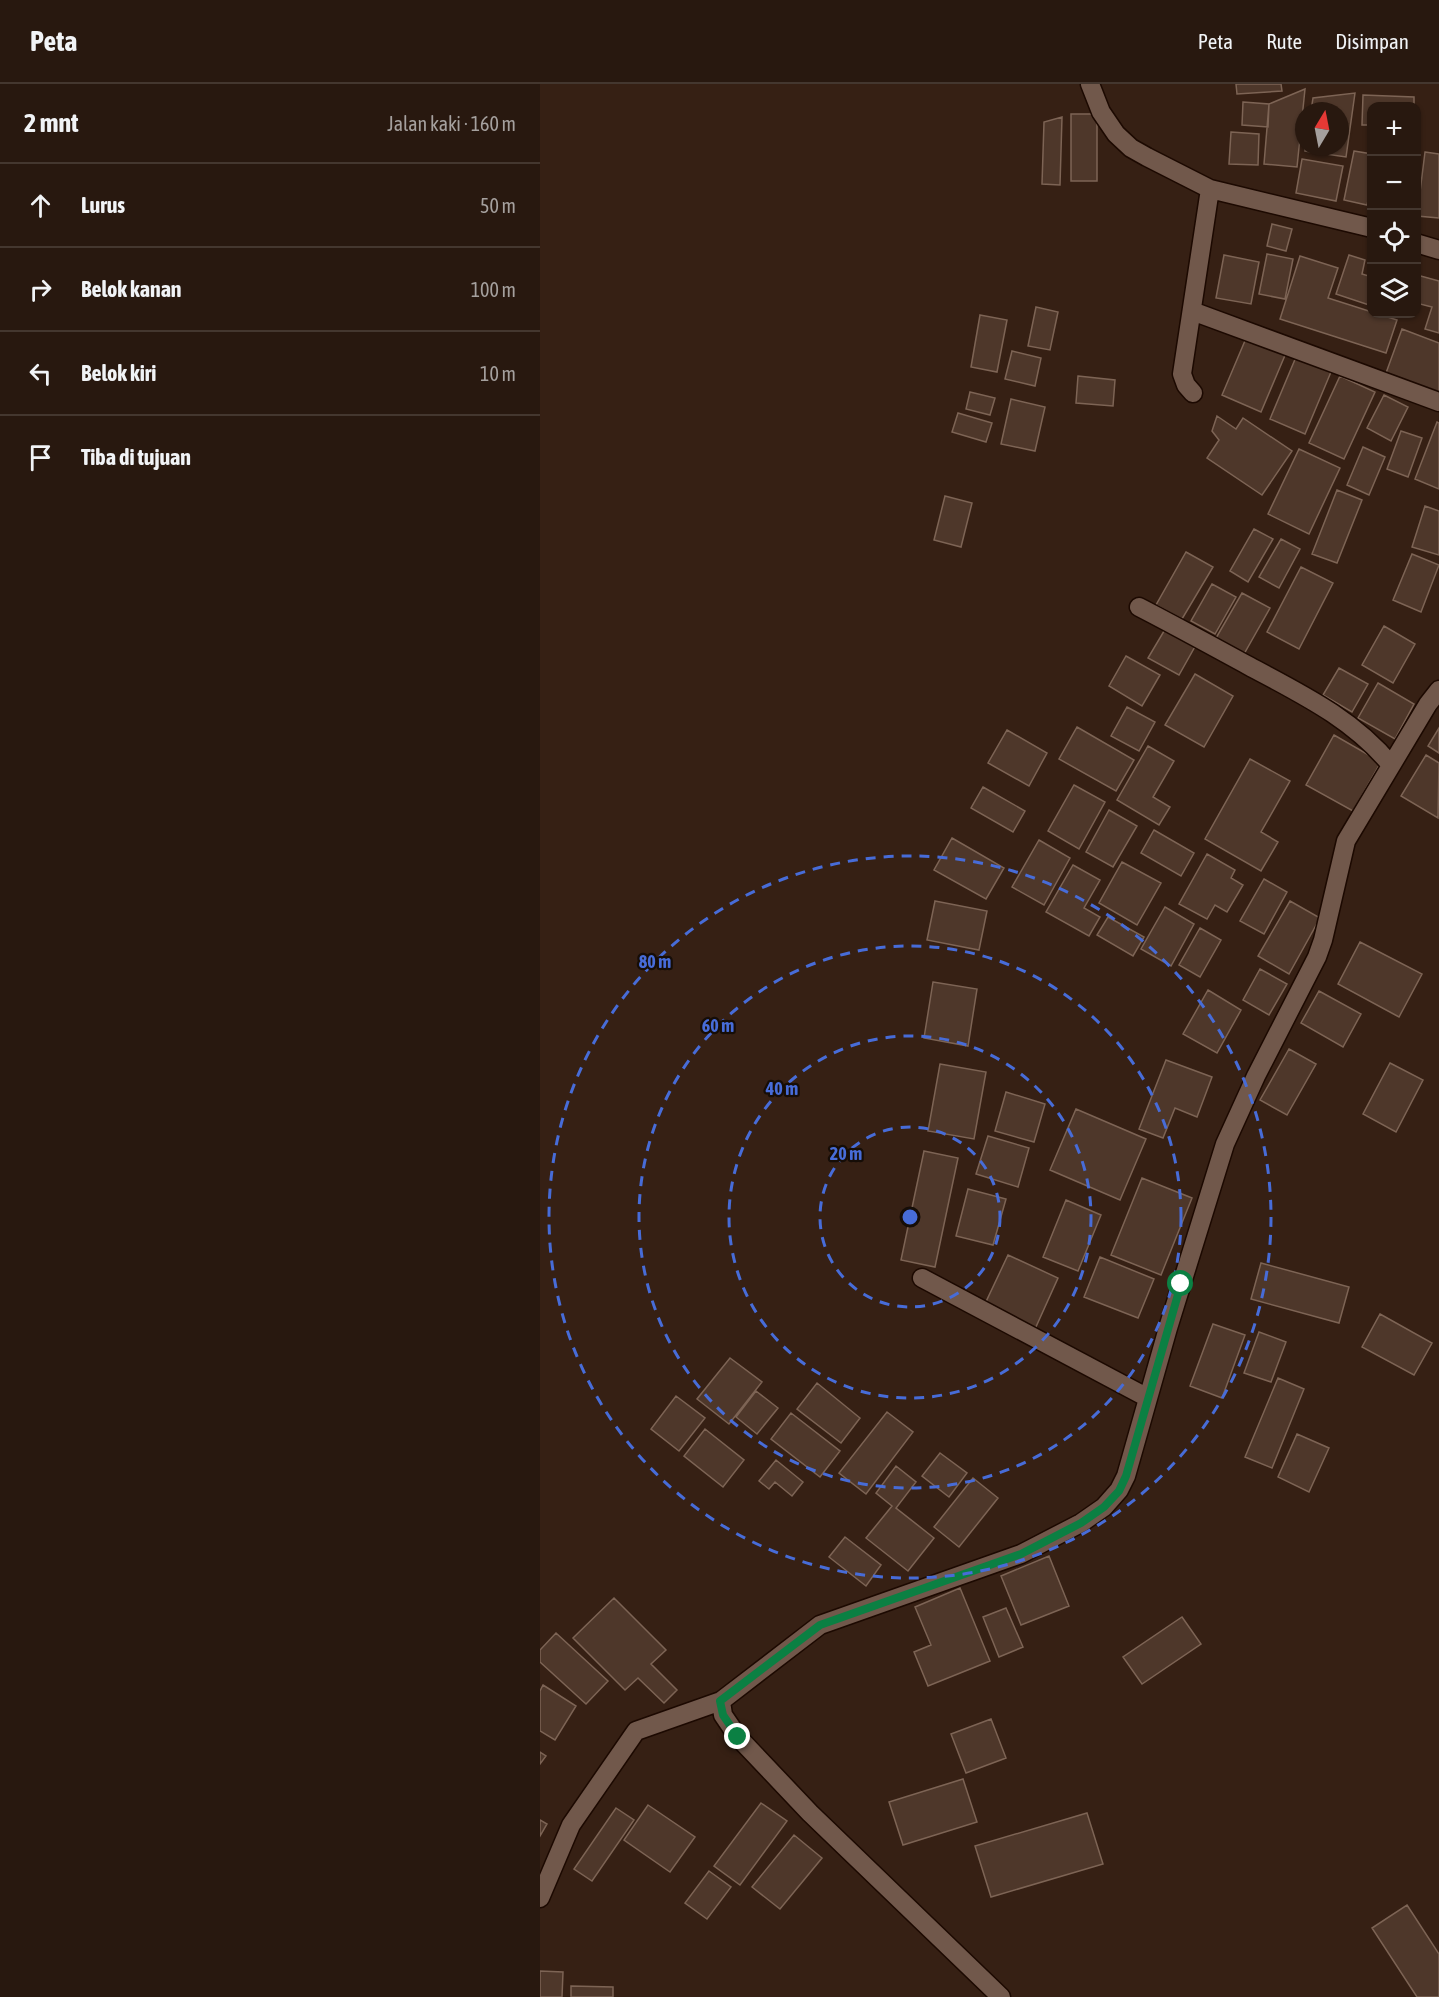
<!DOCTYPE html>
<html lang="id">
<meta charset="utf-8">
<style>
body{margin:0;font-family:"Asap Condensed",sans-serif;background:#302118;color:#f1f3f6}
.controls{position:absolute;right:18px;top:18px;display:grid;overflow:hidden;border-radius:12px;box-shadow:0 2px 4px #0004}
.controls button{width:54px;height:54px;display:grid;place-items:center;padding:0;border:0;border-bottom:2px solid #44372f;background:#28180f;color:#f1f3f6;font:30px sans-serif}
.compass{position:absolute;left:755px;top:18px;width:54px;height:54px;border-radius:50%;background:#28180f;box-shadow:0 2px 4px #0004;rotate:10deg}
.stop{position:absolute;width:18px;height:18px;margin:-14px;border:4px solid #0b8043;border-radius:50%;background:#fff}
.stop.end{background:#0b8043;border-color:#fff;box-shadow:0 2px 6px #0008}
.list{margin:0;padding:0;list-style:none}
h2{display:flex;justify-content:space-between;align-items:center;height:78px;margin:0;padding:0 24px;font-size:26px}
h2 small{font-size:20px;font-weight:400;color:#a5a09e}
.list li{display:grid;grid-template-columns:39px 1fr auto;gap:18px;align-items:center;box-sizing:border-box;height:84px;padding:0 24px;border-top:2px solid #44372f}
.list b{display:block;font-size:22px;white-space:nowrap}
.list em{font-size:20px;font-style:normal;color:#a5a09e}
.icon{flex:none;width:33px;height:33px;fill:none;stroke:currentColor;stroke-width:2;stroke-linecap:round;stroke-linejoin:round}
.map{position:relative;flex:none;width:899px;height:1913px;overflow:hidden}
header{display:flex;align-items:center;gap:36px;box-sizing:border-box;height:84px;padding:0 30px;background:#28180f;border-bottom:2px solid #44372f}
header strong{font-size:28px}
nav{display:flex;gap:33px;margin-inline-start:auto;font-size:21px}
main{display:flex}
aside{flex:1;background:#28180f}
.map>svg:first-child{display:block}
.building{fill:#4e372a;stroke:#7d6455;stroke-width:1.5}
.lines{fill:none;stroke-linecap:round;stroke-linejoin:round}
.street-casing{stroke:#1c0901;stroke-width:21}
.street{stroke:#71584b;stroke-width:18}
.route{stroke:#0b8043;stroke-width:8}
.ring{fill:none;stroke:#476cd8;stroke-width:3;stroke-dasharray:10 8}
.centre{fill:#476cd8;stroke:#160d07;stroke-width:3}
.ring-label{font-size:18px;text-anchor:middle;font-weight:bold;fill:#476cd8;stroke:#160d07;stroke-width:4.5;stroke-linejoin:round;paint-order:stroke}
</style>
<header>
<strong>Peta</strong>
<nav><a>Peta</a><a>Rute</a><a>Disimpan</a></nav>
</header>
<main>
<aside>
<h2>2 mnt<small>Jalan kaki · 160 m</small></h2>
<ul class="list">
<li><svg class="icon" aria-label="ahead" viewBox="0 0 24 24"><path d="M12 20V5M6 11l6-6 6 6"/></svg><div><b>Lurus</b></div><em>50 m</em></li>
<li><svg class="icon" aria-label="right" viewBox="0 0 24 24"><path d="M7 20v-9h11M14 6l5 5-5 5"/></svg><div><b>Belok kanan</b></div><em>100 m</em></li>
<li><svg class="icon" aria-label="left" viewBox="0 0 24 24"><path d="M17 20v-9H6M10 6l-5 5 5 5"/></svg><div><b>Belok kiri</b></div><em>10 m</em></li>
<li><svg class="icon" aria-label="arrive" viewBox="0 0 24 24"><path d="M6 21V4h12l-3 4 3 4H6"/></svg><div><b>Tiba di tujuan</b></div></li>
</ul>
</aside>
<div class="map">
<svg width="899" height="1913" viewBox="0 0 899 1913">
<rect width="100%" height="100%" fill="#362014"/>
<path class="building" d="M696 0H741L742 7 697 10Z
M765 5 757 83 724 80 729 20Z
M815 9 806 73 765 67V63H800V27H771L773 14Z
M823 11 874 13V22H832V41H822Z
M703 18 729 20 728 43 702 41Z
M531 30H557V97H531Z
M522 33 520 101 502 100 504 38Z
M691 48 719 50 718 81 689 80Z
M814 67 832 70V100L827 121 804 116Z
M885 68 899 70V134L877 132Z
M762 75 803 82 796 117 756 109Z
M732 140 752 145 746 167 727 162Z
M727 170 753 175 745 215 719 210Z
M684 171 719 178 711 220 676 214Z
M809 171 825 176 822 190 832 193V222L796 210Z
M760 172 798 184 788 214 857 236 846 269 740 235Z
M877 191 899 197V249L885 245 892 223 876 219Z
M496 223 518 228 510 266 488 262Z
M440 231 467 236 457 288 431 283Z
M862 245 899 259V308L846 289Z
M707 252 746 269 721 328 682 311Z
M472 267 501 274 495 302 465 295Z
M756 273 791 288 765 350 730 335Z
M538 292 575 296 573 322 536 319Z
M800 292 835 308 804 375 769 359Z
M430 308 455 314 450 331 426 325Z
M844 311 868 323 851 357 827 344Z
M471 315 505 323 495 367 461 360Z
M418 329 452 339 446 358 412 348Z
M677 332 696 345 703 334 752 367 722 411 667 374 679 356 672 347Z
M897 338 899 339V405L875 395Z
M861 347 882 354 868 393 847 385Z
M823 363 845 373 829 411 807 401Z
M759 365 800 384 769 450 728 430Z
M797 406 822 416 797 479 772 470Z
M405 412 432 419 421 463 394 456Z
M885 422 899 427V471L872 463Z
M714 445 733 455 708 498 690 487Z
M741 455 760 465 739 504 719 493Z
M646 468 673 483 642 535 616 521Z
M872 470 899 481 881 528 853 516Z
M761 483 793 499 759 565 727 548Z
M672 500 696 513 675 550 651 537Z
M702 509 730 524 704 570 676 554Z
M627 542 657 559 639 591 608 574Z
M844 542 875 560 853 599 822 581Z
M586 572 620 591 602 622 569 602Z
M799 584 828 600 812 628 783 611Z
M655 590 693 612 664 663 625 641Z
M838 599 874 620 855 655 818 634Z
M587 623 615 638 599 667 571 652Z
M537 643 594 676 576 707 519 675Z
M899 644V669L888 662Z
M467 646 507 669 489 702 448 679Z
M794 651 841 678 813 727 766 701Z
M608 662 634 677 613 713 630 723 619 741 577 716Z
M886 671 899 679 898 734 861 712Z
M710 675 750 697 721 748 738 758 721 787 665 755Z
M534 701 565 718 539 765 508 747Z
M443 703 485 727 473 748 431 724Z
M569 726 597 742 573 783 546 768Z
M614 746 654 769 641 792 601 769Z
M412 754 464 784 446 815 394 786Z
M499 756 530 774 504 821 472 803Z
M667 770 695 786 691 794 703 801 687 828 675 821 667 835 639 820Z
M582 778 621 799 597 841 559 819Z
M533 781 560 796 544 824 560 833 549 852 506 828Z
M724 795 747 808 724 850 700 837Z
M395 817 447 827 439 866 387 856Z
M750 817 780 834 749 890 718 872Z
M625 823 654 840 631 882 601 865Z
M568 833 604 853 593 872 557 851Z
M660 844 681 856 660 893 639 881Z
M820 858 882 890 859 933 798 900Z
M720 885 747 900 729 931 703 916Z
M393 898 437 905 428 962 384 954Z
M668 906 701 926 677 969 643 950Z
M779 907 821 930 803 963 761 939Z
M749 965 776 980 747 1031 720 1016Z
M626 976 672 993 657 1033 635 1024 623 1054 599 1045Z
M850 979 883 996 856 1048 823 1030Z
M400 980 446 988 434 1055 388 1047Z
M466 1008 505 1020 494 1058 455 1047Z
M536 1025 606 1055 580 1116 510 1086Z
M448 1052 489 1064 478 1103 436 1090Z
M384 1067 418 1074 395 1183 361 1176Z
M602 1094 652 1114 621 1191 571 1171Z
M428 1105 466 1115 453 1161 416 1152Z
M526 1116 561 1131 538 1187 503 1173Z
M468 1171 518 1194 495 1245 444 1222Z
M560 1173 614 1195 598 1234 544 1213Z
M721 1179 809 1203 799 1239 711 1215Z
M840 1230 892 1259 874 1291 822 1263Z
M673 1240 705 1251 682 1314 650 1302Z
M719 1248 746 1258 731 1298 704 1289Z
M190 1274 222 1298 189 1340 157 1315Z
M738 1294 764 1305 732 1384 705 1373Z
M277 1299 320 1334 301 1359 257 1325Z
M216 1307 238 1324 217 1350 196 1333Z
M136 1312 165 1334 139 1367 111 1345Z
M347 1328 373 1348 326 1410 299 1389Z
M251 1329 300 1367 280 1393 231 1355Z
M165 1345 204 1376 183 1403 144 1372Z
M757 1350 789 1364 769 1408 738 1393Z
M400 1369 427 1389 409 1413 382 1392Z
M236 1376 263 1398 252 1412 235 1398 229 1405 219 1397Z
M356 1382 376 1398 356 1424 394 1454 368 1487 326 1454 352 1422 336 1409Z
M433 1394 458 1414 419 1463 394 1443Z
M305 1453 341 1481 326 1502 289 1473Z
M509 1472 529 1522 481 1541 461 1492Z
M420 1504 450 1577 388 1602 374 1568 391 1561 375 1523Z
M74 1514 126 1566 111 1580 137 1606 124 1619 98 1594 85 1606 33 1554Z
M466 1524 483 1563 459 1573 443 1533Z
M642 1533 661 1560 602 1600 583 1573Z
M16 1549 68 1597 46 1620 0 1578V1566Z
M3 1601 36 1622 15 1656 0 1647V1607Z
M451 1635 466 1674 426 1689 411 1650Z
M0 1668 6 1672 0 1680Z
M423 1695 437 1738 363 1761 349 1718Z
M221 1719 247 1737 200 1801 174 1782Z
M108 1721 155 1753 130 1788 84 1756Z
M76 1724 94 1736 52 1797 34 1785Z
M547 1729 563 1780 451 1813 435 1762Z
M0 1736 7 1740 0 1752Z
M254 1751 282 1774 240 1825 212 1803Z
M169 1787 191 1803 167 1835 145 1819Z
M867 1821 899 1870V1913H877L832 1844Z
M0 1887 23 1888 22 1913H0Z
M31 1902 73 1903V1913H31Z"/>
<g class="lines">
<defs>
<path id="street" d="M550 0 561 28 576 50 591 64 607 73 670 105 832 144
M876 159 899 166
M652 227 899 318
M653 309 646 301 642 290 670 105
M599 523C636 542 672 562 709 582 761 610 812 634 851 681
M382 1194 608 1314
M0 1814 31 1741 96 1647 181 1617
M461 1913 270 1729 198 1653 183 1631 181 1617 280 1541 481 1470 541 1439 564 1423 579 1406 586 1392 628 1244 685 1060 716 992 777 873 783 856 806 757 888 620 899 606"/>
</defs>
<use href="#street" class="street-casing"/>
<use href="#street" class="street"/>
</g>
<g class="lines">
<path class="route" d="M198 1653 183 1631 180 1617 280 1541 481 1470 541 1439 564 1423 579 1407 586 1392 641 1200"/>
</g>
<g class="ring">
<circle cx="370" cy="1133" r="90"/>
<circle cx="370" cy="1133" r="181"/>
<circle cx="370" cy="1133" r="271"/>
<circle cx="370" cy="1133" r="361"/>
</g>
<circle cx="370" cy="1133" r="9" class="centre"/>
<g class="ring-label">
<text x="115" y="884">80 m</text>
<text x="178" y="948">60 m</text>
<text x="242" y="1011">40 m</text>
<text x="306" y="1076">20 m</text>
</g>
</svg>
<div class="controls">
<button>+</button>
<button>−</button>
<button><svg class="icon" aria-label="locate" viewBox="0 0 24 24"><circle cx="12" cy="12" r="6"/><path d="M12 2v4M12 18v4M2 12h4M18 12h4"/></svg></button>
<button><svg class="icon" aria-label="layers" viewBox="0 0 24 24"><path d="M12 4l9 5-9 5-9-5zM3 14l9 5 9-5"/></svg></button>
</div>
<svg class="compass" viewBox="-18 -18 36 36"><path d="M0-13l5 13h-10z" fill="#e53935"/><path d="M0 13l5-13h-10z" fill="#a5a09e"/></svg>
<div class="stop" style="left:641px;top:1200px"></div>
<div class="stop end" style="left:198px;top:1653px"></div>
</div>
</main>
